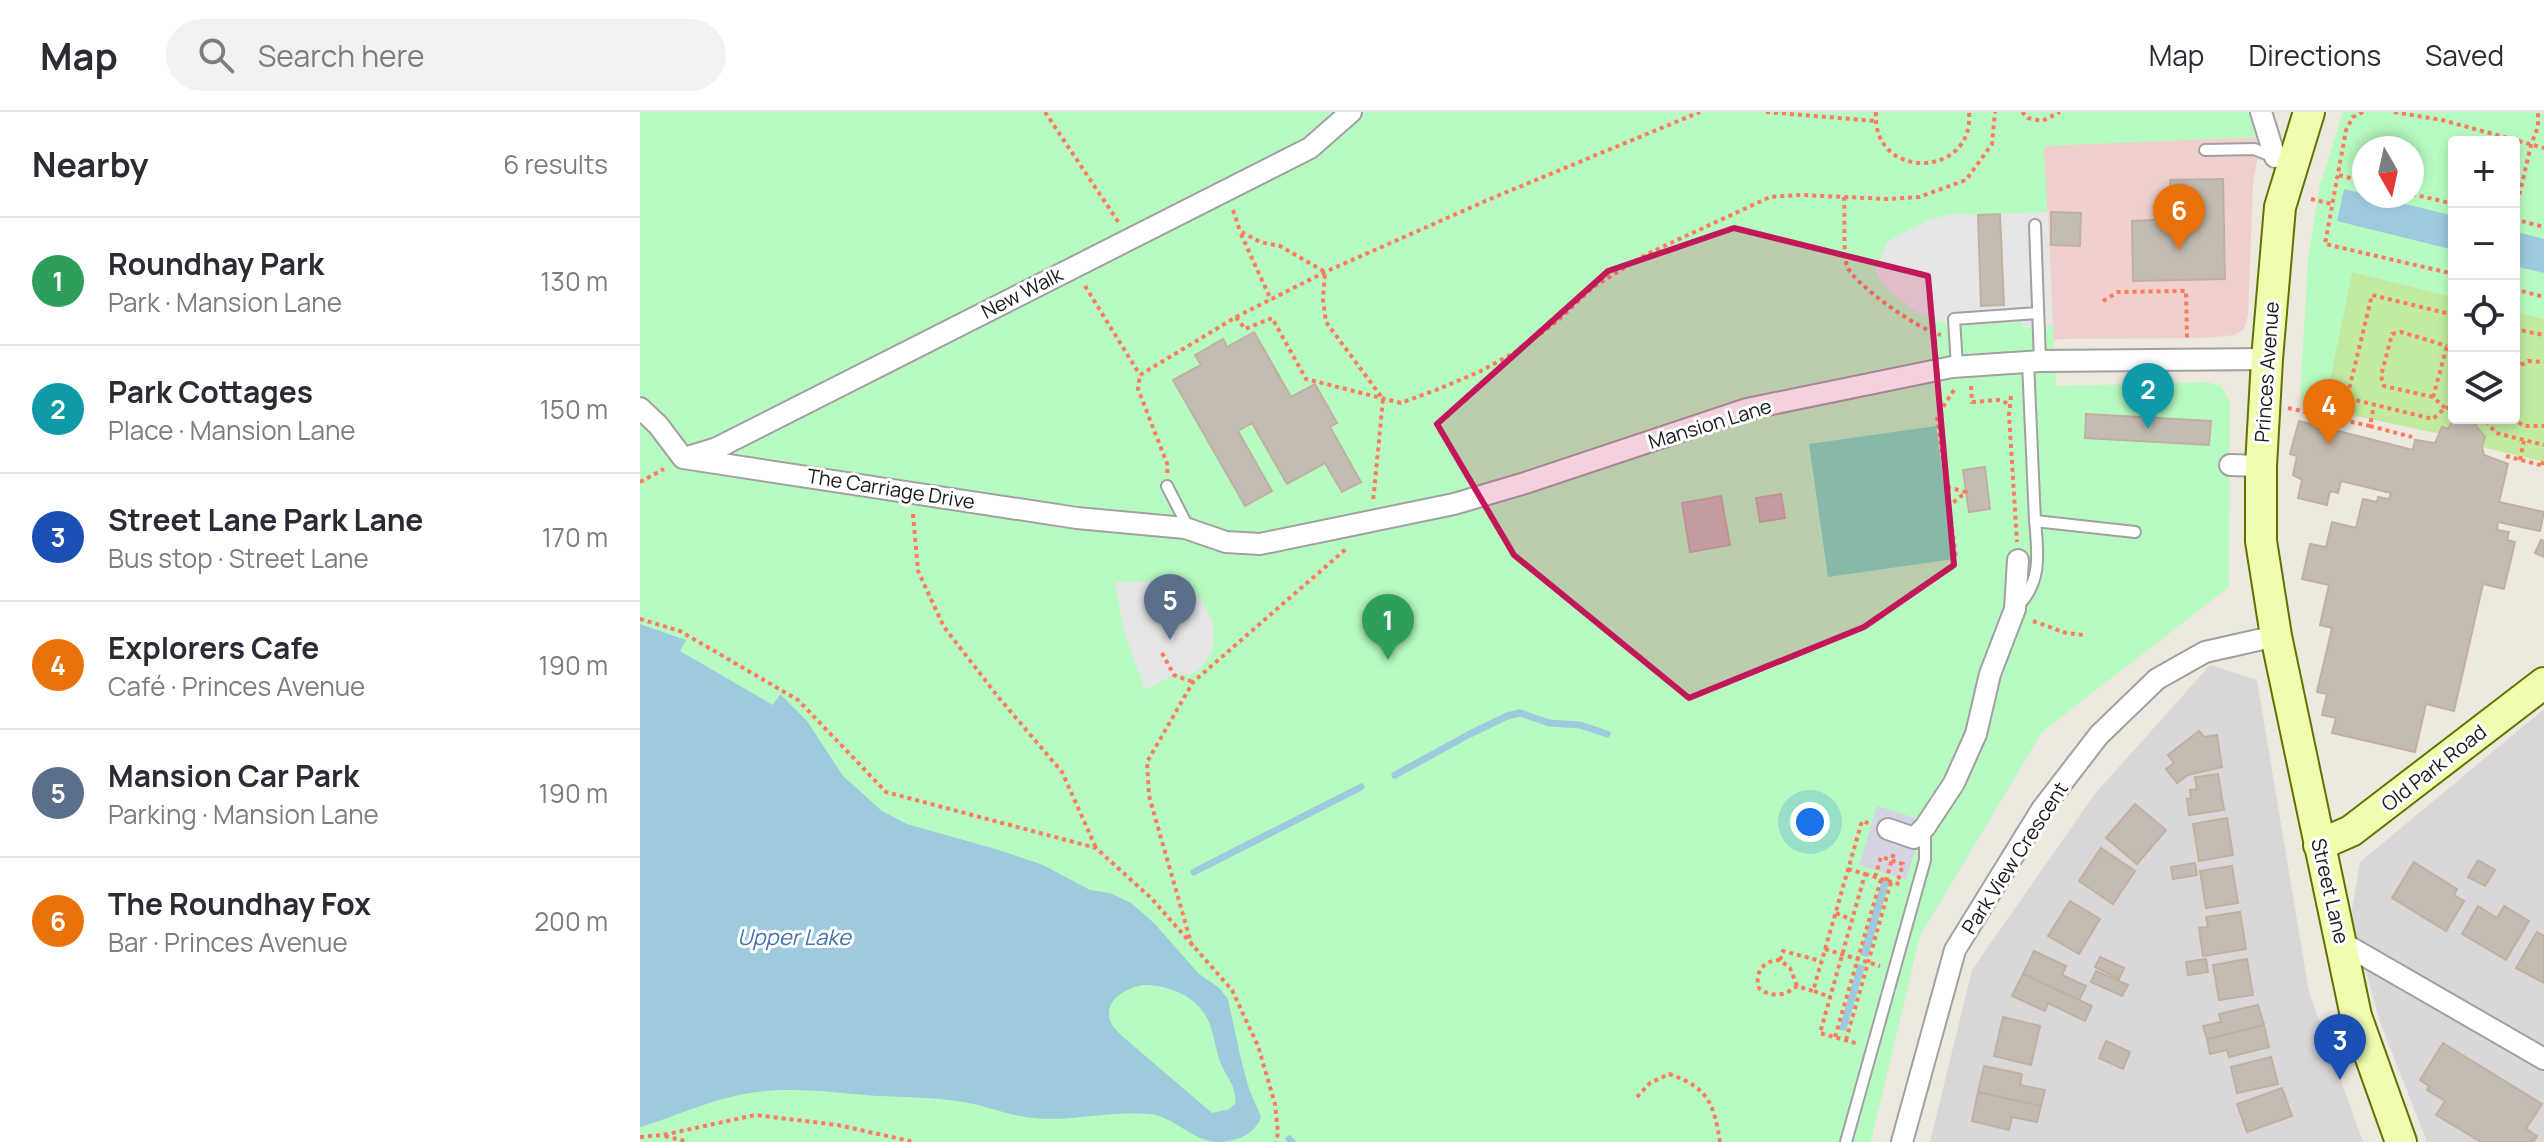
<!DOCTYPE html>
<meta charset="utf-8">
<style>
body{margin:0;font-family:Manrope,sans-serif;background:#f2f2f3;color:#2b2b33}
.controls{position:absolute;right:24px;top:24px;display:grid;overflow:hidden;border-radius:8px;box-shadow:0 4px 12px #0003}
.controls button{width:72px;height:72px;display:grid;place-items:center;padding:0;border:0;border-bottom:2px solid #e1e1e2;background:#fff;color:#2b2b33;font:40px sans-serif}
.compass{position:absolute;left:1712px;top:24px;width:72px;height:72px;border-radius:50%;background:#fff;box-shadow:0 4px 12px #0003;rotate:171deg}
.you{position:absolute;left:1170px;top:710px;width:28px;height:28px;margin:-20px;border:6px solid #fff;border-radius:50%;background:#1a73e8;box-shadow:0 0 0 12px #1a73e833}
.badge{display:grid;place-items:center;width:52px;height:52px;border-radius:50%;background:#ea580c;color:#fff;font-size:26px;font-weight:700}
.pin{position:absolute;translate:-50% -66px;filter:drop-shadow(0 2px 4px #0008)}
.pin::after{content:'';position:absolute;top:42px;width:28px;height:24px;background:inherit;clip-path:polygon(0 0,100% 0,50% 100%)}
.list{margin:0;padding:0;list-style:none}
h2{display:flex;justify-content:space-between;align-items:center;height:104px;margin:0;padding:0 32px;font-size:34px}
h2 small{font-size:26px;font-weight:400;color:#7c7c81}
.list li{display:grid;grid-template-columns:52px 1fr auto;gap:24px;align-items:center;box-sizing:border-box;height:128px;padding:0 32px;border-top:2px solid #e1e1e2}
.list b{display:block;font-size:30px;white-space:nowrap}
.list p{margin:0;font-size:26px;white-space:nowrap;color:#7c7c81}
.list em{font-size:26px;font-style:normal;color:#7c7c81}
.icon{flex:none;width:44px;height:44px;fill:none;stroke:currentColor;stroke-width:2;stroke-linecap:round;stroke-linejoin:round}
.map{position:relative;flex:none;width:1904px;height:1030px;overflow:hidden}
header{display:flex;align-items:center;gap:48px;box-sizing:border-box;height:112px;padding:0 40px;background:#fff;border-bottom:2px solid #e1e1e2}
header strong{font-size:38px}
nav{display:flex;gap:44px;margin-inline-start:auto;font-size:28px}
.search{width:560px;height:72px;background:#f2f2f3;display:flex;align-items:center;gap:20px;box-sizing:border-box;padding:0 28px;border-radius:44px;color:#7c7c81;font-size:30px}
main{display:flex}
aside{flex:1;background:#fff}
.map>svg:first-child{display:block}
.residential{fill:#d9d7d7}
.commercial{fill:#efd0cd}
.grass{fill:#c0eba1}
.park{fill:#b8fbc2;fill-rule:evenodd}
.pitch{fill:#78e1bf}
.parking{fill:#e6e6e6}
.plaza{fill:#d5d4e2}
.water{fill:#9dcadd;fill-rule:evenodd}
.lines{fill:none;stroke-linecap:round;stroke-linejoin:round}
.stream{stroke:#9dcadd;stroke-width:7}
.building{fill:#c4bcb2;stroke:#bfb0a1;stroke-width:2}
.lane-casing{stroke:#a1a1a1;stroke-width:14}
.street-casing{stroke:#a1a1a1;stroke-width:24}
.secondary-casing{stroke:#5e7300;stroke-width:34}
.path{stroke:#ff7a5e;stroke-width:4;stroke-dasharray:4 4;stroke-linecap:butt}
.lane{stroke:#fff;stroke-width:10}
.street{stroke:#fff;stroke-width:20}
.secondary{stroke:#f2fcae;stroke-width:30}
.marked{fill:#c2185b;fill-opacity:0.2;stroke:#c2185b;stroke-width:6;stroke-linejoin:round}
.labels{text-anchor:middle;stroke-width:6;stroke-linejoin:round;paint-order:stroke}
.street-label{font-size:20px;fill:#1a1a1a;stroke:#fff}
.water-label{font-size:22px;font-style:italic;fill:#4471ac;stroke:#fff}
</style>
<header>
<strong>Map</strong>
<div class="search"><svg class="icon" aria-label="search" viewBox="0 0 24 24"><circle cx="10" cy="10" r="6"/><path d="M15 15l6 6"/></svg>Search here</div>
<nav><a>Map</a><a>Directions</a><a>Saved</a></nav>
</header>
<main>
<aside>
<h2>Nearby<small>6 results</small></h2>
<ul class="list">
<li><span class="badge" style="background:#2e9e5b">1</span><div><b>Roundhay Park</b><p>Park · Mansion Lane</p></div><em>130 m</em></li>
<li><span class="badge" style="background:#0f9aa8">2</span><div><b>Park Cottages</b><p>Place · Mansion Lane</p></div><em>150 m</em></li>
<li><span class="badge" style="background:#1a4fb4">3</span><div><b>Street Lane Park Lane</b><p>Bus stop · Street Lane</p></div><em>170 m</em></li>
<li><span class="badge" style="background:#e8710a">4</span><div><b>Explorers Cafe</b><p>Café · Princes Avenue</p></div><em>190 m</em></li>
<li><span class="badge" style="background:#5c6f8a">5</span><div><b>Mansion Car Park</b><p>Parking · Mansion Lane</p></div><em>190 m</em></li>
<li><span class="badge" style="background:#e8710a">6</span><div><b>The Roundhay Fox</b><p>Bar · Princes Avenue</p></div><em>200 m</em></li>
</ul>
</aside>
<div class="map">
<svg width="1904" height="1030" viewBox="0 0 1904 1030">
<rect width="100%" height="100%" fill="#ede9df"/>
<path class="residential" d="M1570 553 1617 568 1669 880 1723 1030H1290L1332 858 1454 683Z
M1904 597V1030H1787L1739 907 1711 803 1720 750Z"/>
<path class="commercial" d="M1621 25 1613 72 1608 204 1604 217 1595 223 1566 226 1424 227 1314 235 1404 33Z"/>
<path class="grass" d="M1712 160 1814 185V306L1808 317 1802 315 1800 322 1684 297Z
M1874 199 1904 207V350L1842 335 1836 314 1838 306H1874Z"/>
<path class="park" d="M0 0H1629L1621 25 1404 34 1416 274 1567 270 1581 274 1590 289 1589 475 1402 620 1280 824 1231 1030H0Z
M1703 0H1896L1904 2V207L1874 199V30H1814V185L1712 160 1686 288 1660 286 1668 148 1679 76ZM1724 36H1772V84H1724Z"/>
<path class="pitch" d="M1296 314 1314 447 1188 465 1169 332Z"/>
<path class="parking" d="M1408 100 1413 213 1384 216 1381 209 1315 214 1301 210 1278 201 1258 187 1242 171 1235 158 1248 129 1289 108 1311 102 1338 103 1341 194 1363 193 1360 102Z
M475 470H516L539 473 555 481 564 492 573 512V537L562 555 552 562 534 563 505 578 484 519Z"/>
<path class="plaza" d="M1237 694 1285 709 1266 768 1219 753Z"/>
<path class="water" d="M1704 77 1724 82V84H1733L1814 104V138L1697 109Z
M1874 119 1904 127V161L1874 154Z
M0 512 46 528 40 539 133 593 140 582 167 609 203 664 242 699 267 712 359 738 403 753 450 778 470 781 491 791 514 811 559 862 578 875 588 887 600 943 609 977 621 1005C615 1023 595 1030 577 1030 553 1029 534 1005 510 1002 471 998 433 1010 394 1006 368 1004 343 992 317 989 291 985 264 985 238 984 196 981 152 974 110 981 71 987 37 1004 0 1015ZM503 873C532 873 562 886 571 916 575 928 576 940 581 952 587 966 598 977 595 992L589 997 572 1001 482 924C478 920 471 913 470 908 464 887 487 876 503 873Z
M1242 768 1249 770 1228 845 1220 843Z
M1218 852 1225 854 1206 919 1199 918Z"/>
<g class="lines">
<path class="stream" d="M755 663 828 623 867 604 880 601 909 611 940 613 967 622
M554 760 721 675
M649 1027 652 1030"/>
</g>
<path class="building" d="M1583 67 1585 167 1493 169 1492 109 1531 107 1530 68Z
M1411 100 1441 101 1440 134 1411 133Z
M1360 102 1364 193 1341 194 1338 103Z
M614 220 651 285 675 272 697 311 690 315 721 370 702 380 685 351 647 372 612 311 598 319 632 379 605 394 533 268 561 253 555 243 583 227 587 235Z
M1446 302 1571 309 1569 333 1445 326Z
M1814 306H1838L1836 314 1845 325 1842 335 1844 343 1868 352 1859 390 1904 400 1900 419 1858 410 1857 418 1869 420 1867 428 1875 430 1864 477 1843 472 1814 599 1786 592 1775 640 1692 621 1696 606 1682 603 1687 582 1677 580 1692 516 1680 513 1689 473 1662 467 1670 432 1686 435 1692 410 1716 416 1723 387 1737 390 1738 385 1749 387 1751 381 1701 369 1698 381 1690 379 1687 393 1658 386 1662 368 1653 363 1657 344 1650 342 1659 309 1773 338 1775 328 1795 331 1802 315 1808 317Z
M1345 355 1350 397 1329 400 1323 358Z
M1141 382 1145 406 1120 410 1116 386Z
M1081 384 1090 433 1050 440 1042 391Z
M1901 428 1904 429V445L1895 441Z
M1559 619 1564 625 1577 623 1582 655 1548 663 1537 671 1526 657 1534 651 1528 643Z
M1578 662 1584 698 1549 703 1547 687 1551 686 1550 678 1557 677 1555 665Z
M1495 692 1526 718 1497 752 1466 726Z
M1587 706 1593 743 1559 749 1553 712Z
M1461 736 1495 759 1473 792 1439 769Z
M1838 748 1855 758 1845 774 1828 765Z
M1774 750 1817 777 1814 783 1824 789 1806 819 1752 786Z
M1555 751 1557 763 1533 767 1531 755Z
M1592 754 1598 791 1566 796 1560 759Z
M1430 789 1460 807 1439 842 1408 824Z
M1838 794 1857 806 1864 794 1889 809 1866 848 1822 822Z
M1600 800 1606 837 1563 844 1559 816 1568 815 1566 805Z
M1897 820 1904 824V871L1876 856Z
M1394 839 1426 854 1422 863 1446 874 1439 888 1383 862Z
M1460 845 1484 856 1479 867 1455 855Z
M1566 847 1568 860 1548 863 1546 850Z
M1607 847 1613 883 1579 888 1573 853Z
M1456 859 1488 873 1482 884 1451 870Z
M1383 862 1452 894 1445 909 1408 891 1405 899 1372 884Z
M1618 893 1624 913 1567 927 1563 914 1581 910 1579 902Z
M1363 905 1400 914 1391 953 1354 944Z
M1624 913 1629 935 1589 945 1587 938 1570 942 1567 927Z
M1466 929 1490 940 1483 957 1459 946Z
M1803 931 1902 992 1886 1017 1897 1024 1893 1030H1841L1796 1003 1805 989 1787 978 1789 974 1780 968Z
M1631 945 1638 972 1597 981 1591 955Z
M1344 954 1382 962 1380 973 1405 978 1401 994 1338 980Z
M1642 976 1652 1004 1607 1020 1597 992Z
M1338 980 1401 994 1397 1010 1372 1005 1369 1018 1332 1009Z"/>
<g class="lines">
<defs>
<path id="lane" d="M1565 38 1614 37 1634 45
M1395 113 1400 249
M1388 250 1395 409 1495 420
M1317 254 1314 207 1398 201
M527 374 548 415
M1378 494C1402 470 1398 440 1395 409
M1206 1030 1285 748V717"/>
<path id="street" d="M1621 0 1635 45
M0 296 18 313 43 346 437 406 545 416 586 430 620 432 814 392 885 371 1107 297 1312 255 1400 249 1627 247
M51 344 77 336 670 36 711 0
M1590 353 1621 354
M1248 717 1274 726 1285 715 1314 671 1336 622 1350 562 1375 497 1378 448
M1701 830 1904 947
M1262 1030 1315 838 1402 697 1459 623 1517 567 1565 540 1636 524"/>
<path id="secondary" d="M1669 0 1640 95 1627 247 1621 354V429L1636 524 1716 904 1761 1030
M1679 733 1711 719 1904 571"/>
</defs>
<use href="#lane" class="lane-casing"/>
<use href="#street" class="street-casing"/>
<use href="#secondary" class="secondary-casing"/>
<path class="path" d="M405 0 479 111
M1126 0 1236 9
M1236 0C1231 69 1335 67 1329 0
M1382 0 1388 6 1402 9 1420 0
M1723 0 1713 5 1706 18 1685 132 1814 162
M1754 0 1802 8 1904 36
M1699 63 1724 70
M1772 82 1814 92
M1204 85C1205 101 1203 141 1207 154 1214 173 1281 219 1301 223
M1671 87 1692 92
M593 98 600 119 620 130 640 134 685 160 683 188 686 210 743 287 733 390
M1874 106 1891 33 1898 15V0
M1874 107 1904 115
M601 122 631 188
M445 174 500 263
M1874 177 1904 185
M1463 189 1478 180 1546 179 1547 226
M1814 203 1732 183 1707 286 1793 307 1805 296 1814 295
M596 205 685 160 850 87 1060 0
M1874 217 1904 223
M1874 242 1880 253
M1874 257 1888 249 1904 250
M1331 274 1332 290 1360 288 1369 292
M1314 278 1297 304 1316 445
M1371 284 1369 303 1377 430
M1793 285 1744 274 1741 264 1752 222 1761 220 1807 234
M1648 296 1730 314 1734 292
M1805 296 1793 285 1807 234 1814 227
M1843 306 1846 309 1853 306
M1872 306 1884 314H1904
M1846 309 1856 321 1904 333
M1730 314 1772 325
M1866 344 1904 354
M1880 348 1884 328
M1902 353 1904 345
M527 361 528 354 498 277 500 263 596 205 605 217 632 206 666 267 761 291 796 278 841 259 879 238 917 209 953 175 1007 142 1130 85 1162 83 1247 87 1279 85 1326 68 1352 32 1355 0
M0 370 24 357
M1307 375 1326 380 1309 394
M273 402 278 459 304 515 359 586 422 660 456 736
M0 507 40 519 158 588 246 680 456 736 512 787 592 878 618 934 635 992 638 1021 636 1030
M1393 509 1426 521 1444 523
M522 541 534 563 553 570
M1208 757 1225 762 1180 921 1219 932
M1225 762 1262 773
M1235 765 1241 745 1263 752 1257 772
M1246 769 1254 740
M1196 801 1212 808
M552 834 509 684 507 650 553 570 706 437
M1185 837 1240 854
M1140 848 1143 839 1181 849
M1157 874 1150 856 1140 848C1124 848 1114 860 1119 876 1131 886 1145 884 1157 874L1173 879 1222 709 1231 712
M1174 879 1190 885
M1195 925 1241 767
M1206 928 1251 770
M997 985 1010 971 1029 962C1068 975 1074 992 1080 1030
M25 1024 48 1030
M0 1025 23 1023 115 1003 198 1013 274 1030"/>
<use href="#lane" class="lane"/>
<use href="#street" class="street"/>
<use href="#secondary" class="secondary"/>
</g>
<path class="marked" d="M1094 116 1288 164 1314 453 1224 515 1049 586 874 443 797 312 968 159Z"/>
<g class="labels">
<g class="street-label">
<text transform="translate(382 181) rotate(-27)" y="7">New Walk</text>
<text transform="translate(1627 260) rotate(-86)" y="7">Princes Avenue</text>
<text transform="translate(1070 312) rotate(-17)" y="7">Mansion Lane</text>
<text transform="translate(251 377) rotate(9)" y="7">The Carriage Drive</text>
<text transform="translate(1794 656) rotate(-38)" y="7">Old Park Road</text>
<text transform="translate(1375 746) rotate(-57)" y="7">Park View Crescent</text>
<text transform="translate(1690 779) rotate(77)" y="7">Street Lane</text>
</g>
<g class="water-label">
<text x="154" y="833">Upper Lake</text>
</g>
</g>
</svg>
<div class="controls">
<button>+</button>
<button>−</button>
<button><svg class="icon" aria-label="locate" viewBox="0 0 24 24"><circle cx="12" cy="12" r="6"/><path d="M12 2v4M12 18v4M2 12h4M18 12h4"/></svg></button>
<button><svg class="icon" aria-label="layers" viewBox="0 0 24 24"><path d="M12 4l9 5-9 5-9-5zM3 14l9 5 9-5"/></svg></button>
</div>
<svg class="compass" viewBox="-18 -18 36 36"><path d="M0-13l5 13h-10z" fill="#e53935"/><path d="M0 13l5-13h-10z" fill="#7c7c81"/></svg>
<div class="you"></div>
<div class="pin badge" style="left:748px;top:548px;background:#2e9e5b">1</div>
<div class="pin badge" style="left:1508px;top:317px;background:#0f9aa8">2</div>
<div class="pin badge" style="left:1700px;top:968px;background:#1a4fb4">3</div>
<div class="pin badge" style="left:1689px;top:333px;background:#e8710a">4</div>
<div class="pin badge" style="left:530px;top:528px;background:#5c6f8a">5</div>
<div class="pin badge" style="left:1539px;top:138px;background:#e8710a">6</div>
</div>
</main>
